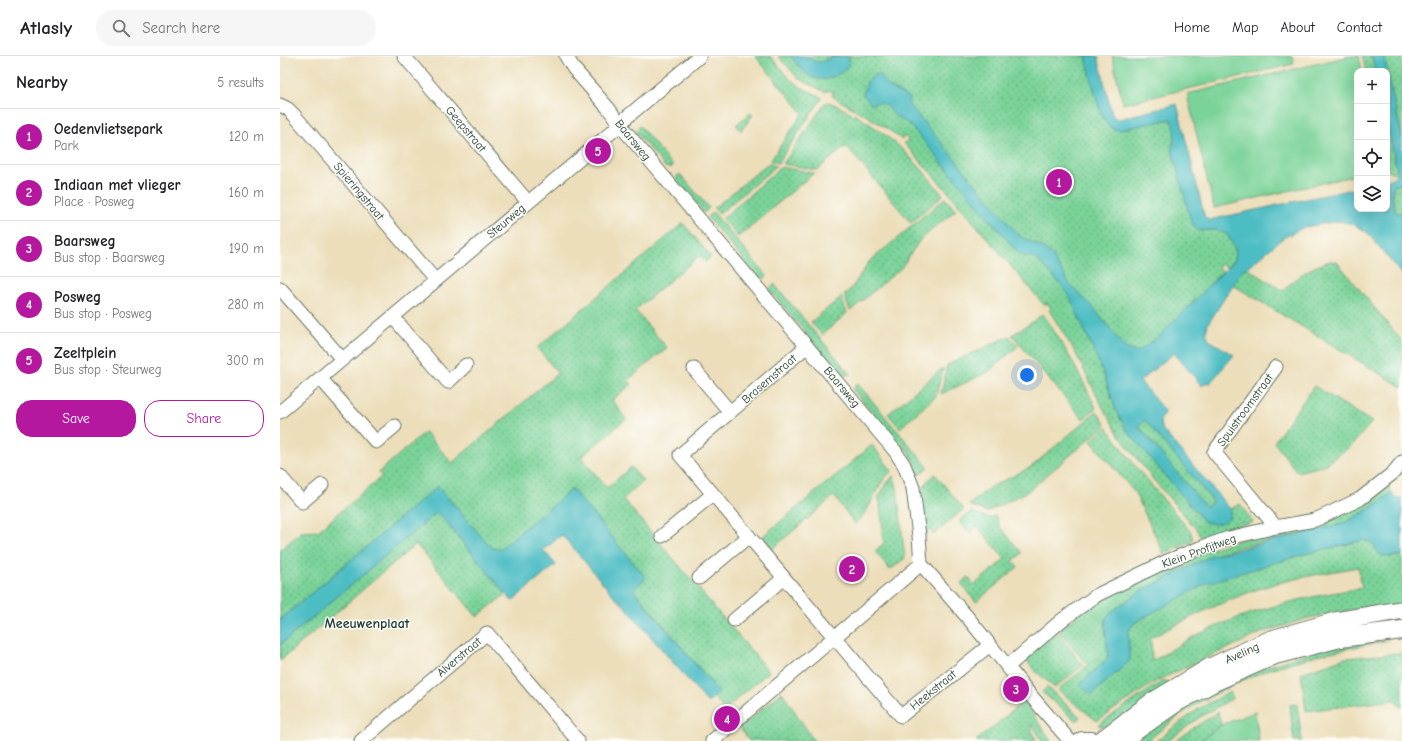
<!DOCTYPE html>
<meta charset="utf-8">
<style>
body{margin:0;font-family:"Comic Neue",sans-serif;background:#f6f6f6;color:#202124}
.controls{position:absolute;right:12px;top:12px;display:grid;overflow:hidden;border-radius:8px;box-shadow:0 4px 16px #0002}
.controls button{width:36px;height:36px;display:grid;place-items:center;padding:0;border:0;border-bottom:1px solid #e0e0e0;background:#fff;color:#202124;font:20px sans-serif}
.you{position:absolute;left:747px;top:319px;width:14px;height:14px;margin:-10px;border:3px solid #fff;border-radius:50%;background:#1a73e8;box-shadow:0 0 0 6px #1a73e833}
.badge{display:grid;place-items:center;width:26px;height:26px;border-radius:50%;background:#b5179e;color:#fff;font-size:13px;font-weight:700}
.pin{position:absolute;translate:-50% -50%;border:2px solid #fff;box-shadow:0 1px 4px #0006}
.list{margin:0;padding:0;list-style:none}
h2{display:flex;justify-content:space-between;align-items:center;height:52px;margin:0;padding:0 16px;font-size:17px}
h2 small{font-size:13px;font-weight:400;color:#757577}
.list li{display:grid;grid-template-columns:26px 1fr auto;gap:12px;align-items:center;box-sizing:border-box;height:56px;padding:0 16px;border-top:1px solid #e0e0e0}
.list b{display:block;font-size:15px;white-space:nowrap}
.list p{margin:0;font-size:13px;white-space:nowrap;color:#757577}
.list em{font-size:13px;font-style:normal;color:#757577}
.actions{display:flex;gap:8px;padding:12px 16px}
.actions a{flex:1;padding:9px 0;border:1px solid #b5179e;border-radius:16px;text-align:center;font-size:14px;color:#b5179e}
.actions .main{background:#b5179e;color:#fff}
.icon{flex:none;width:22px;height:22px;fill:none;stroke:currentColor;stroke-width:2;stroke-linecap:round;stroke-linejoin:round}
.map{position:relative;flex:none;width:1122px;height:685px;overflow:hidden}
header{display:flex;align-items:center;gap:24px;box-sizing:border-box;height:56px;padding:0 20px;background:#fff;border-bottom:1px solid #e0e0e0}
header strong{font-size:19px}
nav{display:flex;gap:22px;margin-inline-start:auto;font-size:14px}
.search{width:280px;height:36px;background:#f6f6f6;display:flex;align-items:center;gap:10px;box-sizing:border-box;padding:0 14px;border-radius:22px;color:#757577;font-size:15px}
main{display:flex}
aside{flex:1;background:#fff}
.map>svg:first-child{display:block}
.grass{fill:url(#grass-dots);stroke:#4c8866;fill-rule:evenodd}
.garden{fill:#7ad399;stroke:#4c8866}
.water{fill:#4ebdc4;stroke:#367d7c;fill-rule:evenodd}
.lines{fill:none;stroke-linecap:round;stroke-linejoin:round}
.minor-casing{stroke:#677563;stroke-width:15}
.secondary-casing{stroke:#677563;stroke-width:20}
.minor{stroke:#fff;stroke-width:13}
.secondary{stroke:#fff;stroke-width:18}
.labels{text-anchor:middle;stroke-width:3;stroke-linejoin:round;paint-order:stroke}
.street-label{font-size:12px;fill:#1f3d34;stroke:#fdfcf7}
.quarter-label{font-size:14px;font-weight:bold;fill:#1f3d34;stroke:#fdfcf7}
</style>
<header>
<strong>Atlasly</strong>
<div class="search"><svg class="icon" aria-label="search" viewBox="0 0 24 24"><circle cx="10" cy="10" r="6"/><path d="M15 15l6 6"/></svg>Search here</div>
<nav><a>Home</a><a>Map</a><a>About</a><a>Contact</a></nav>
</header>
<main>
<aside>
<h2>Nearby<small>5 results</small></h2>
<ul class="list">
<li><span class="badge">1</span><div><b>Oedenvlietsepark</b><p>Park</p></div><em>120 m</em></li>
<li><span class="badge">2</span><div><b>Indiaan met vlieger</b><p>Place · Posweg</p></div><em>160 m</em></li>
<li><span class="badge">3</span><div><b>Baarsweg</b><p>Bus stop · Baarsweg</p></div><em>190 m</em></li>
<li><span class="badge">4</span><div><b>Posweg</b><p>Bus stop · Posweg</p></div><em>280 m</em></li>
<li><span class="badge">5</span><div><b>Zeeltplein</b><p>Bus stop · Steurweg</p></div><em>300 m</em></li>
</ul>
<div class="actions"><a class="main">Save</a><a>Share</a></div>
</aside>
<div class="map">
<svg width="1122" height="685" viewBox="0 0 1122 685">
<defs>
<pattern id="grass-dots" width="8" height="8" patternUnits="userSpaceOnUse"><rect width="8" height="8" fill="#7ad399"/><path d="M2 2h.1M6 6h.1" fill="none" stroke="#63ac7e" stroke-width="1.8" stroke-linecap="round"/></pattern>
</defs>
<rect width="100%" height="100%" fill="#fdfcf7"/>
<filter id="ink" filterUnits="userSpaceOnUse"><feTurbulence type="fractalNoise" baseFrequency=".025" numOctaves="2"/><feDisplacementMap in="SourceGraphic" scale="8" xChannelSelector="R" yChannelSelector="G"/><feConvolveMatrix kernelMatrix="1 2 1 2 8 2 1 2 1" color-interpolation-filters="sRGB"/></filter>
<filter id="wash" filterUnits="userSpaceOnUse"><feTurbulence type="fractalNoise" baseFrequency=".012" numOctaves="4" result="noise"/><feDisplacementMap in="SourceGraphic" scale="16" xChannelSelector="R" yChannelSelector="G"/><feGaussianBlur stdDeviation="0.9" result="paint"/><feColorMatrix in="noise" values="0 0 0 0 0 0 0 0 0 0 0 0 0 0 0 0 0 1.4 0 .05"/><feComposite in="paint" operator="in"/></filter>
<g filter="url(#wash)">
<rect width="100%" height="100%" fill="#ecdeba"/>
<path class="grass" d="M475 0H490L511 24 524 33 540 40 542 42 498 107 490 105 523 57Z
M498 0H806L821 58 832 72 840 74 891 63 895 75 892 94 919 175 935 174 947 178C956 194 961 198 947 212L941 208 938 212 943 215C930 228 870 295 857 296 853 296 848 294 845 292L806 244 823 316 837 357 848 376 925 466 930 467 950 457V453L960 448 973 466 936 475 921 482 917 474 871 421 839 379 822 350 795 296 769 254 771 252 767 247 764 249 668 136 624 87 628 84 625 80 621 83C600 66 575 54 552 40L553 36 549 34 545 36 518 22Z
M1082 0H1092L1095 15H1086Z
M1104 0H1122V82L1120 73Z
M549 46C577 58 603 75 625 96 639 109 651 125 663 139L631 167 567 91H565L537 114 503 108 545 47Z
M471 57 473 59 461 75 456 69Z
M1107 68 1118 118 1108 115 1107 110Z
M360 70 393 110 390 112 385 111 355 75Z
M487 108 496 110 439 158 434 152Z
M501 111 534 117 458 181 443 162Z
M400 118 429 152 424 157 397 125V120Z
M1122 127V156L1116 157 1112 139 1114 130Z
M665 142 676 154 640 184 621 212 570 255 564 239 571 233 589 206Z
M433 156 487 220 484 223 479 222 427 161Z
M403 167 431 201 425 206 419 200 355 254 387 292 348 324 352 328 332 344 346 363 301 401 327 432 351 411 363 425 343 443 489 616 444 654 434 641 439 636 353 533 365 522 292 433 220 493 212 492 159 432 149 438 0 564V494L21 476 38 475 102 420 99 416 145 376 172 407 278 317 257 292Z
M1050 205 1057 206 1122 285V331L953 229 963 213 967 212 1003 235C1018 219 1029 212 1050 205Z
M494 228 570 318 562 320 490 235 491 231Z
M561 241 567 257 542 279 531 266Z
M763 258C784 288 800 319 816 352L803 363 732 279 748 269Z
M729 280 738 290 708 316 661 338 667 309Z
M663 312 656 340 620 372 608 358Z
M577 327 648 411 641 417 637 418 635 414 637 412 627 393 626 394 573 334Z
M1034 330 1092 366 1071 390 1043 410 1017 416 994 386Z
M817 355 826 369 747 436 707 456 689 449 709 432 751 411Z
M865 363 933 445 925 451 858 369Z
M827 371 856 411 911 476 913 485 884 498 855 437 811 385Z
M592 389 612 415C595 429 592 454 575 468L554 440 492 493 483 480Z
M655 418 684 453 653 479 652 474 648 475 646 480 641 436 647 425Z
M613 420 617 431 625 502 610 514 595 495 604 487 600 447 598 442 607 427Z
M1108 430 1112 437 1086 455 1062 468 959 491 931 500 859 536 830 557 826 563 825 570 828 597 827 603 811 639 854 567 927 526 1021 499 1084 484 1093 487 1096 494 1111 501 1122 499V551L1098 554 1091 550 1029 562 981 577 878 624 817 665 778 634 808 609 778 575 809 550 915 498 965 482 1046 466 1078 451ZM1078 511 1082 532C1022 541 964 555 909 583 896 590 885 599 872 605L871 582C910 561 951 541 994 528 1022 521 1050 516 1078 511Z
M691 456 709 462 715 459 720 471 742 497 733 505 738 511 696 546 681 527 688 521 694 529 725 503 697 470 689 477 679 465Z
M155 458 160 459 226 538 197 561 136 488 0 605V589Z
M776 576 803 609 775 632 754 614 745 603Z
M1109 584 1037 599 990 613 961 625 916 648 900 659 867 685H850L895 655 957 621 1042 592Z
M1122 597V652L1115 644 1026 655 1021 617 1065 602Z
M882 625 891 628 829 673 818 669Z
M767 631 800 661 796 665 762 636Z
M502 636 534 685H481L477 684 469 685 460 672Z
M950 636 953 642 920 661 888 685H876L918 653Z
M744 645 771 685H762L752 668V677L757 685H741L734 683 731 685H696Z
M1017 648 1022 685H1014L1010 649Z
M938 656 941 669 920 685H896L912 673Z"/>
<path class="garden" d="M832 0H1012L1014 8 843 48Z
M1070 0H1079L1082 15H1077V119L934 152 907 38Z
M975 656 979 685H920L941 669Z"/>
<path class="water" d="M510 0H524L536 6H540L550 2 567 0 570 6C568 12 562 16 557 19 534 31 523 16 510 0Z
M806 0H818L832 58 835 62 839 63 897 48 925 162 929 164 1077 132V153H1107V125L1118 118 1107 68V15H1095L1092 0H1104L1122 82V127L1114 130 1112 139 1116 157 1122 156V219L1088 177 1073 168 1059 165 1024 171 1003 182 967 212 963 213 928 268 926 276 929 284 954 299 929 328 927 326 922 330 894 297 860 325 885 356C880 361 879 367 882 373L950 453V460C944 469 932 470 923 464L848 376 837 357 823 316 789 239C784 232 761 205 754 202 749 200 744 201 739 198L630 69C627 66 622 65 618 62 607 54 608 43 591 48L583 38C585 30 589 20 598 18L601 20 608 30 629 42 631 43 627 46 736 176 743 182 764 192 772 199 790 229 811 249 843 289 847 293 857 296 876 283 955 204 956 194 947 178C943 177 939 175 935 174 921 173 917 179 911 165L892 94 895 75 891 63 840 74C837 74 834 73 831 72 818 63 810 16 806 0ZM865 364 933 445 926 451 858 370Z
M157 431 159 432 212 492 220 493 292 433 366 522 353 534 439 636 428 647 340 545H338L282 479 283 478 262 495H264L276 509 232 545 160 459 155 458 0 589V564Z
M1112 437 1118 443 1122 442V499C1107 502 1099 503 1093 487L1084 484 1021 499 927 527 854 567 848 576 850 605 811 639 800 628 827 603 828 597 825 570 826 563 830 557 859 536 931 500 1016 479 1062 468 1086 455Z"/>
</g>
<g filter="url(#ink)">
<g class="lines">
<defs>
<path id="minor" d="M124 0 248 146
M286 0 294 13 329 53 340 69 615 395 624 409 633 432 639 480 641 508 689 563 752 641 790 685
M0 49 8 53 14 59 155 224
M0 232 62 303
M113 261 168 326 186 309
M527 290 400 399 621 660 710 589
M414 313 450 356
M40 322 96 386 115 370
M0 356 340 69 347 61 420 0
M0 420 22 446 42 429
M996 471 934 396 996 311
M382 480 433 438
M419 522 469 480
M454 564 504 522
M727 611 782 564 817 539 885 506 920 492 949 482 996 471 1035 464 1080 443 1113 417 1122 406
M81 685 207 577 298 685
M432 685 641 508"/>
<path id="secondary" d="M845 682 897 646 934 626 995 599 1060 582 1122 574
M802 685H812
M821 685 871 647 929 612 990 584 1057 565 1122 554"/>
</defs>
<use href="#minor" class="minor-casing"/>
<use href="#secondary" class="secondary-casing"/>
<use href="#minor" class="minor"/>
<use href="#secondary" class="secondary"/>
</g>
</g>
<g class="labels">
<g class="street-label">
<text transform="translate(186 73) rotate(50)" y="4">Geepstraat</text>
<text transform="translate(353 84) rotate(51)" y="4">Baarsweg</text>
<text transform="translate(79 135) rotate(50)" y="4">Spieringstraat</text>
<text transform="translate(226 165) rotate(-40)" y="4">Steurweg</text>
<text transform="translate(489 323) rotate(-41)" y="4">Brasemstraat</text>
<text transform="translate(562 331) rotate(50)" y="4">Baarsweg</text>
<text transform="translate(965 354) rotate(-54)" y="4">Spuistroomstraat</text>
<text transform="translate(919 495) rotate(-20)" y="4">Klein Profijtweg</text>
<text transform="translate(962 597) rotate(-24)" y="4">Aveling</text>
<text transform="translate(179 601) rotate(-40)" y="4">Alverstraat</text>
<text transform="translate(653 634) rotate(-39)" y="4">Heekstraat</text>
</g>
<g class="quarter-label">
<text x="87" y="572">Meeuwenplaat</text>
</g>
</g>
</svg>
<div class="controls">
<button>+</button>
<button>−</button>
<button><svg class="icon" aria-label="locate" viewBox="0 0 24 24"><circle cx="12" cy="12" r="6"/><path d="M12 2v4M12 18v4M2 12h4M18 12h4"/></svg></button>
<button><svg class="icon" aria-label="layers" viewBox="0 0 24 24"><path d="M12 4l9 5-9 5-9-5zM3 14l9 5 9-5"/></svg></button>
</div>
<div class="you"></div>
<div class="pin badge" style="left:779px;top:126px">1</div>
<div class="pin badge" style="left:572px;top:513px">2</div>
<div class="pin badge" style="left:736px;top:633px">3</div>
<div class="pin badge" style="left:447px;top:663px">4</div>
<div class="pin badge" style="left:318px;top:95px">5</div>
</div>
</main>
